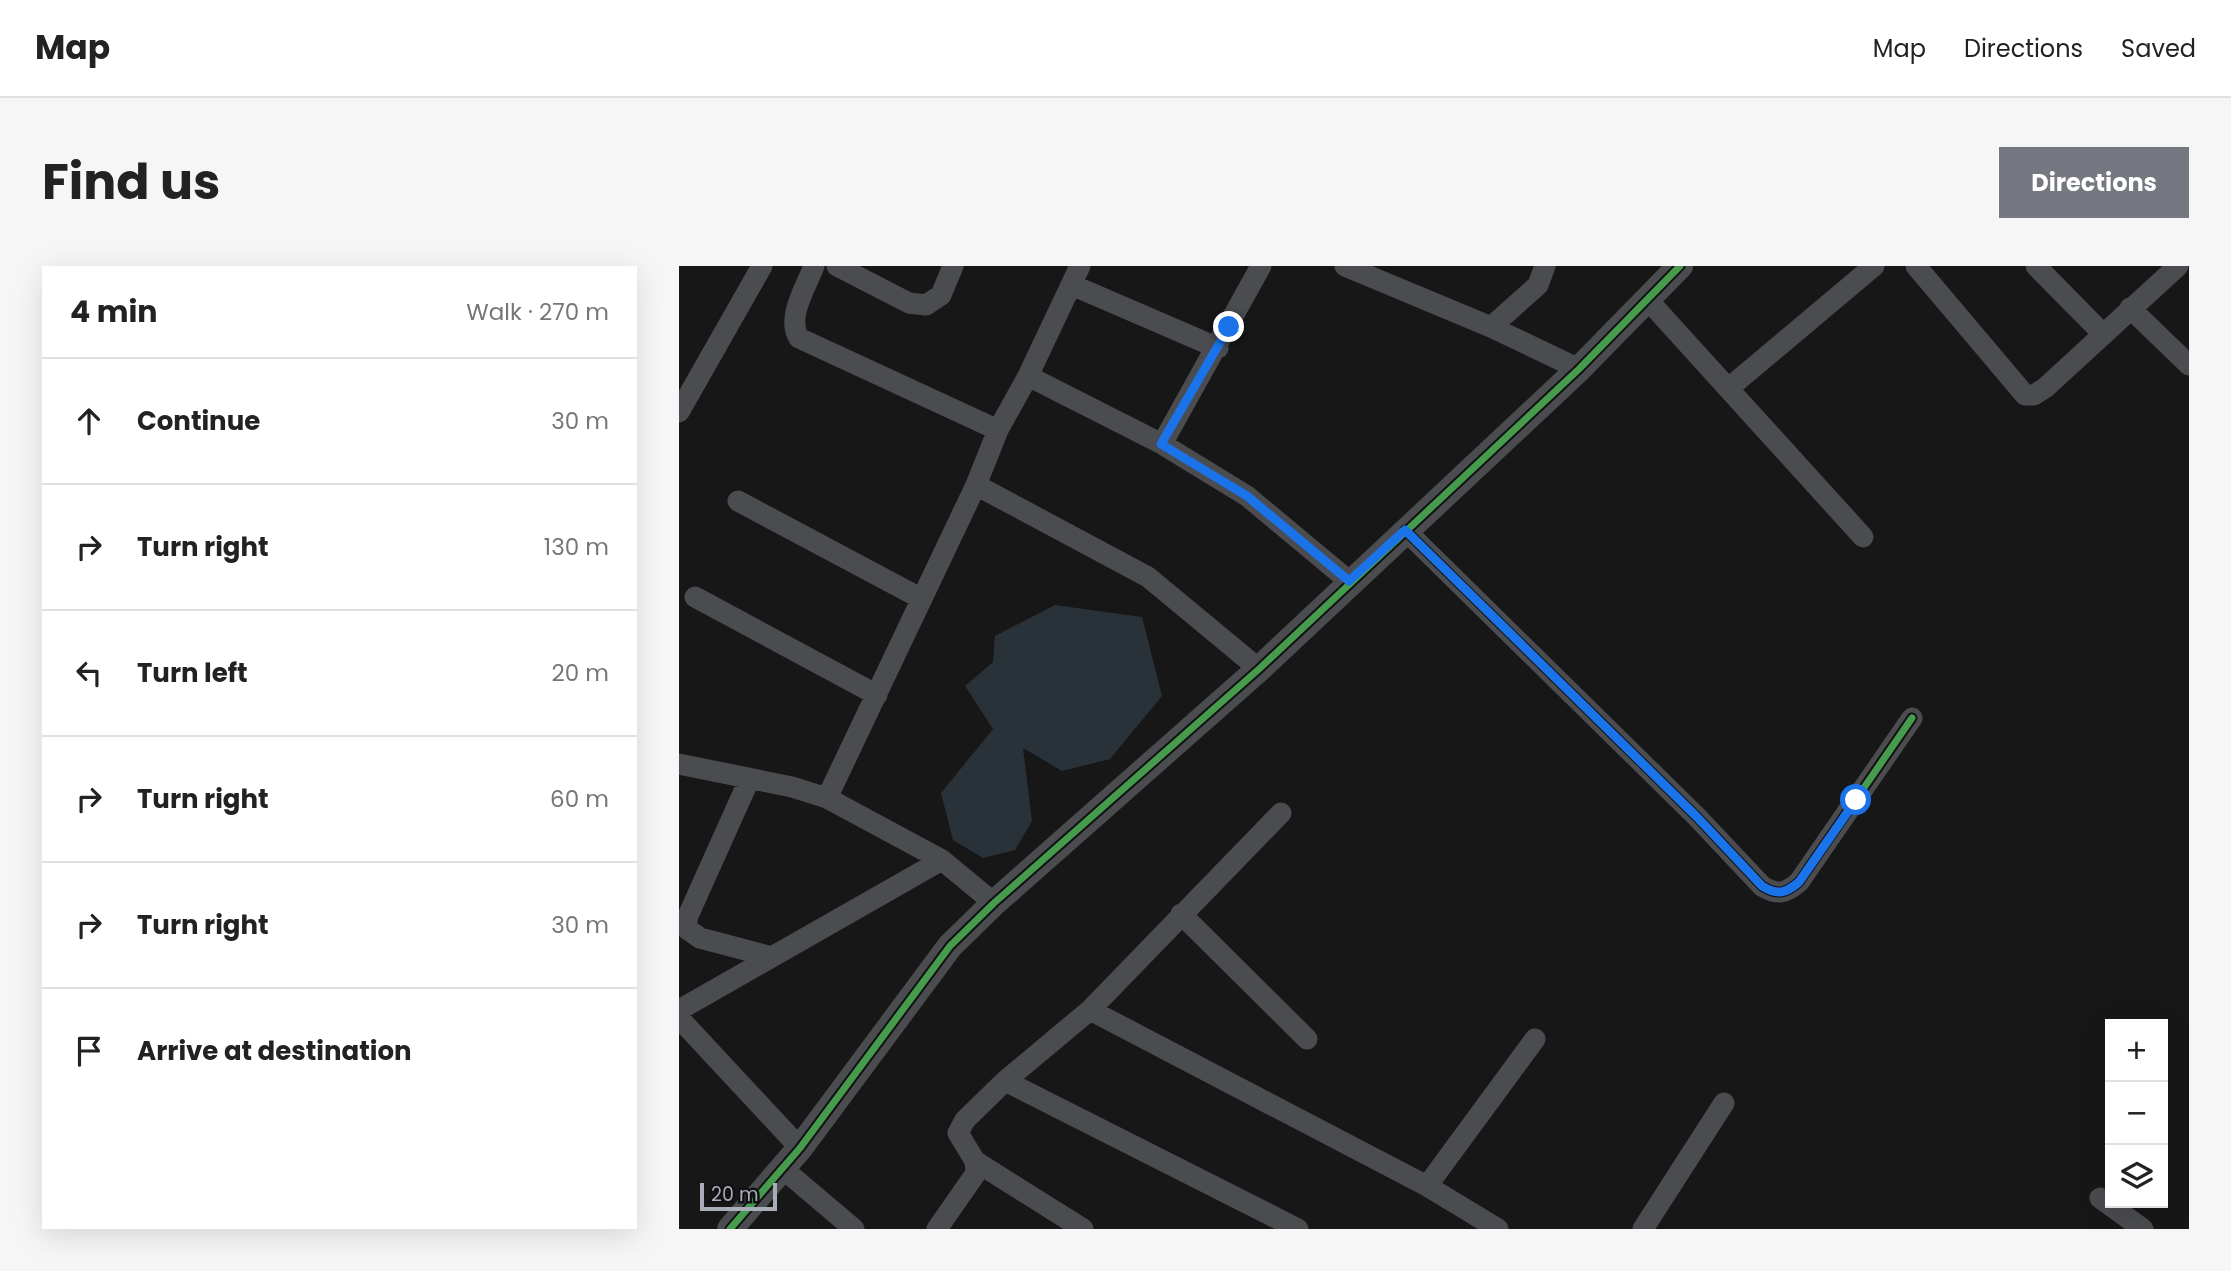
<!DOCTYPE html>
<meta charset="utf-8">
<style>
body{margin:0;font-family:Poppins,sans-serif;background:#f6f6f6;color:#222}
.controls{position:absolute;right:21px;bottom:21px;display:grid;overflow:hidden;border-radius:0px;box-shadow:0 7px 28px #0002}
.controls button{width:63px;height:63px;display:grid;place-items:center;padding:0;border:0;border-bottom:2px solid #e0e0e0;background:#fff;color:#222;font:35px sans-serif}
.scale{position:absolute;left:21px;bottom:18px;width:77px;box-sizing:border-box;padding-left:7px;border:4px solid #a8adb8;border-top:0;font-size:19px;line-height:24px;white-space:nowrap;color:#a8adb8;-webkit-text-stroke:5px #111113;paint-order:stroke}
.stop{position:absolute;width:21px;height:21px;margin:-16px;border:5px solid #1a73e8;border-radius:50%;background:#fff}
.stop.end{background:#1a73e8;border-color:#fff;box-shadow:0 2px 7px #0008}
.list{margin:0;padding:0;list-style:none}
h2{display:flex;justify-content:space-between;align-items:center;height:91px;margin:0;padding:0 28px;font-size:30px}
h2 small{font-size:23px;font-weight:400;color:#767676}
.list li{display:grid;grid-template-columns:46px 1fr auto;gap:21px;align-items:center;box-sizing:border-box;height:126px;padding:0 28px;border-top:2px solid #e0e0e0}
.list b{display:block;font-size:26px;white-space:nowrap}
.list em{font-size:23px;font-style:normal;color:#767676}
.icon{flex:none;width:38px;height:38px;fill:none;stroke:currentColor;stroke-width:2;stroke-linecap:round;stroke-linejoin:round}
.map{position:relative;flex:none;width:1510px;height:963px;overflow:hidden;border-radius:0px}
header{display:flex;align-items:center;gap:42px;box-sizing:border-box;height:98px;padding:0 35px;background:#fff;border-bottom:2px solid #e0e0e0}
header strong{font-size:33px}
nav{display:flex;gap:38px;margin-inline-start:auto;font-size:24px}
.intro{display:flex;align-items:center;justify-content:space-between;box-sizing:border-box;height:168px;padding:0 42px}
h1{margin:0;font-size:49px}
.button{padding:18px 32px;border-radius:0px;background:#757880;color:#fff;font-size:24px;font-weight:700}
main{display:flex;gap:42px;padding:0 42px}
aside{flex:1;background:#fff;border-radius:0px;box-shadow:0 7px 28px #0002}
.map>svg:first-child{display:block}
.water{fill:#2a3239}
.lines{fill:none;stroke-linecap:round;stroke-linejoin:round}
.minor{stroke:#4b4c50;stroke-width:21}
.tertiary{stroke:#4b4c50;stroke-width:26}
.cycleway-casing{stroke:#111113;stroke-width:11}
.cycleway{stroke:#469c4c;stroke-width:7}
.route{stroke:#1a73e8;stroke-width:9}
</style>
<header>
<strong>Map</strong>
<nav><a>Map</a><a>Directions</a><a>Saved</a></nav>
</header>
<div class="intro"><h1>Find us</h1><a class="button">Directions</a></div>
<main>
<aside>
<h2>4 min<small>Walk · 270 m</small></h2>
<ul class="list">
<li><svg class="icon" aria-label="ahead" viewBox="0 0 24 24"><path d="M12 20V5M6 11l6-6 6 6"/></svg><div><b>Continue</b></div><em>30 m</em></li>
<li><svg class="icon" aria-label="right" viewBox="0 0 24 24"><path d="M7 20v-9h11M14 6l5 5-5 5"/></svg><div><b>Turn right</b></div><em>130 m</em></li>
<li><svg class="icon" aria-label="left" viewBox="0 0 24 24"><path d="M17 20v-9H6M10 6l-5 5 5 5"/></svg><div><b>Turn left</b></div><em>20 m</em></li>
<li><svg class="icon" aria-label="right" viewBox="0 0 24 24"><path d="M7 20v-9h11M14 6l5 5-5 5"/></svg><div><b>Turn right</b></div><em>60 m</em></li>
<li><svg class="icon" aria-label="right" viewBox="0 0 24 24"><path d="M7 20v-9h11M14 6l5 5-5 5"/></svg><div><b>Turn right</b></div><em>30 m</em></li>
<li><svg class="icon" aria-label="arrive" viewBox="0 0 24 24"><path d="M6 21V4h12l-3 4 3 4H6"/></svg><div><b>Arrive at destination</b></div></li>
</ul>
</aside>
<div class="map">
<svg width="1510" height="963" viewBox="0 0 1510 963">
<rect width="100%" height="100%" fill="#171717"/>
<path class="water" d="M376 339 463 351 483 430 431 493 383 505 344 482 353 555 336 584 304 592 274 574 262 527 314 463 286 420 314 396 316 370Z"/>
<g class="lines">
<path class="minor" d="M135 0C127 21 107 52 120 72L319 164
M158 0 230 37 247 39 262 29 274 0
M666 0 812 61 900 103
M1237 0 1346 129H1355L1366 122 1499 0
M1357 0 1423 67
M393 19 539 82
M968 33 1184 271
M1451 42 1510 99
M812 61 859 19 866 0
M349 110 483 178 568 230 670 315
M1051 121 1195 0
M0 146 83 0
M483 178 582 0
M297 219 469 311 580 403
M59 235 243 333
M726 264 1018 551 1083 620C1099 630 1107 627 1120 616L1233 452
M16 331 198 429
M0 498 113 521 148 532 263 594 315 637
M70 514 8 652V663L21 672 93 691
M148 532 297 219 319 164 349 110 401 0
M502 648 628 773
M0 744 263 594
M411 744 748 920 819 963
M0 752 121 882
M326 815 619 963
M296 895 404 963
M103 902 175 963
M748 920 856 773
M1421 932 1464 963
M258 963 297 907 296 895 279 867 286 854 326 815 411 744 602 547
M964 963 1045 837"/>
<path class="tertiary" d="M51 963 121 882 271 680 315 637 580 403 900 103 1001 0"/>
<defs>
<path id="cycleway" d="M726 264 1018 551 1083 620C1099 630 1107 627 1120 616L1233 452
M51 963 121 882 271 680 315 637 580 403 900 103 1001 0"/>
</defs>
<use href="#cycleway" class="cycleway-casing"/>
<use href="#cycleway" class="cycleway"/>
</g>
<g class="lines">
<path class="route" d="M550 61 482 178 568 230 670 315 726 264 1018 551 1083 620C1099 630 1107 627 1120 616L1177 534"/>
</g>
</svg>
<div class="controls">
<button>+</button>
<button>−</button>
<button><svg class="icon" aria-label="layers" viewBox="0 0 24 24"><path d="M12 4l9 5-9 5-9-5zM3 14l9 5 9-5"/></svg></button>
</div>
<div class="scale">20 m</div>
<div class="stop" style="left:1177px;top:534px"></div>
<div class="stop end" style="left:550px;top:61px"></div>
</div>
</main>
